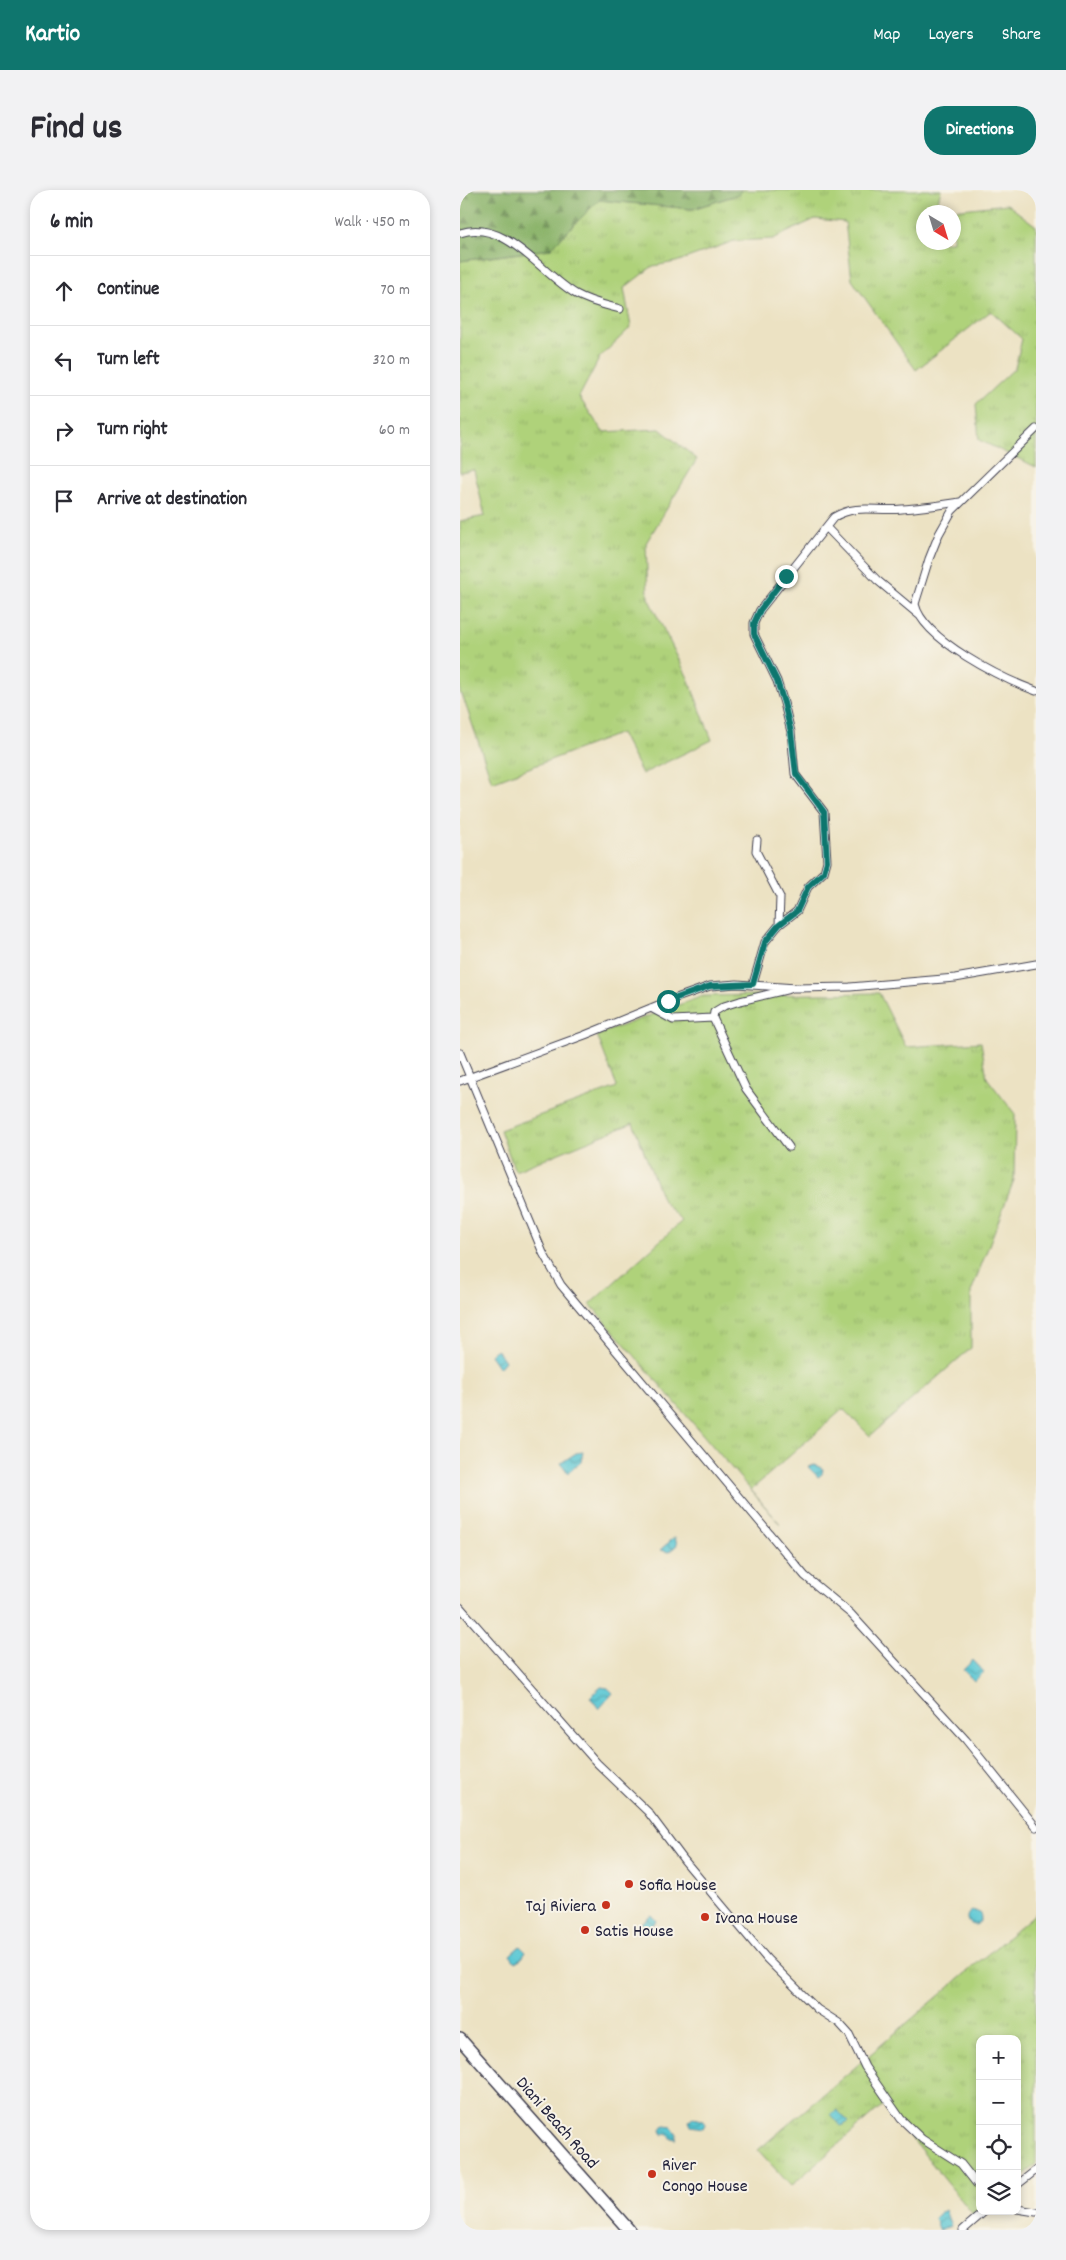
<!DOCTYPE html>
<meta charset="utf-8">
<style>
body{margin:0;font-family:Dekko,sans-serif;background:#f2f2f3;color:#2b2b33}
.controls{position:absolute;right:15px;bottom:15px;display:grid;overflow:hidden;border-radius:10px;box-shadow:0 2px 8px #0003}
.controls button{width:45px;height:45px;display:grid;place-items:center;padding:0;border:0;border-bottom:1px solid #e1e1e2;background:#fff;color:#2b2b33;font:25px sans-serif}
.compass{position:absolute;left:456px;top:15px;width:45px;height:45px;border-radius:50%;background:#fff;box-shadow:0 2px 8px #0003;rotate:142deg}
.stop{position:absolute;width:15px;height:15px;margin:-11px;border:4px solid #0f766e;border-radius:50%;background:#fff}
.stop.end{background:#0f766e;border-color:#fff;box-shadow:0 1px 5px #0008}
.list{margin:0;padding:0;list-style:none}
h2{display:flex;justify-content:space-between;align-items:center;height:65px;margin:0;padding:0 20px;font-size:21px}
h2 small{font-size:16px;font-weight:400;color:#7c7c81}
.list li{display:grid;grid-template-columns:32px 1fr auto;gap:15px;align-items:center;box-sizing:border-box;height:70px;padding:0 20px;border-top:1px solid #e1e1e2}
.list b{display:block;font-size:19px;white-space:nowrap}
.list em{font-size:16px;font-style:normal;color:#7c7c81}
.icon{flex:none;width:28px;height:28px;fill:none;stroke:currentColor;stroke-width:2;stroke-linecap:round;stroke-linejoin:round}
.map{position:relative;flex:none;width:576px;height:2040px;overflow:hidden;border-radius:20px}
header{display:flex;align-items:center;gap:30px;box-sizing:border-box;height:70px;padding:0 25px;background:#0f766e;color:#fff}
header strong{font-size:24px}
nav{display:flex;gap:28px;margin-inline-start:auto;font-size:18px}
.intro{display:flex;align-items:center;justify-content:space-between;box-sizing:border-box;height:120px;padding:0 30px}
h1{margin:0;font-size:35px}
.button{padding:12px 22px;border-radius:20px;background:#0f766e;color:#fff;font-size:18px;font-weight:700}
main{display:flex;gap:30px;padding:0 30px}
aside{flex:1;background:#fff;border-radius:20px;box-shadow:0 2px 8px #0003}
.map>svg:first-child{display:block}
.grass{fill:url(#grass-tufts);stroke:#687a5a;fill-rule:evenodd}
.forest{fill:url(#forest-firs);stroke:#566b52}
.water{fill:url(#water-waves);stroke:#3f7588}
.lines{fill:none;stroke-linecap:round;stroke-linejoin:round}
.minor-casing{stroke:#403f4f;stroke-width:9}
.primary-casing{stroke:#403f4f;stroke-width:14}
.minor{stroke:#fff;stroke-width:7}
.primary{stroke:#fff;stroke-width:11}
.route{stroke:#0f766e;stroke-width:6}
.poi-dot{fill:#c8321e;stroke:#f7f3e8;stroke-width:2}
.labels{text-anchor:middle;stroke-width:4;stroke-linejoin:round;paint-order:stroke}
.poi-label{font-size:18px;fill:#22223b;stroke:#f7f3e8;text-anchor:start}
.street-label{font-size:18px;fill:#22223b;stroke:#f7f3e8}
</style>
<header>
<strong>Kartio</strong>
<nav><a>Map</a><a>Layers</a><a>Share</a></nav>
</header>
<div class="intro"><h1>Find us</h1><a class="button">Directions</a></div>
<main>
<aside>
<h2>6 min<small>Walk · 450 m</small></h2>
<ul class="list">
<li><svg class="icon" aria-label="ahead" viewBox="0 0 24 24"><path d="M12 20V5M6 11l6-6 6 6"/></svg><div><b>Continue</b></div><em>70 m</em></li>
<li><svg class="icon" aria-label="left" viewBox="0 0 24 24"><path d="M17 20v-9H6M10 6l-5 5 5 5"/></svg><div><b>Turn left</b></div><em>320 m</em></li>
<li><svg class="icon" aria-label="right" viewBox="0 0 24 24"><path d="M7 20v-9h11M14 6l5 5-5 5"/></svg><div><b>Turn right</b></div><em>60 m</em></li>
<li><svg class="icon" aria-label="arrive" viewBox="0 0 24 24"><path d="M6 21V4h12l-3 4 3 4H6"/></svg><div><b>Arrive at destination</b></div></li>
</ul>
</aside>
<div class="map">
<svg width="576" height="2040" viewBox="0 0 576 2040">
<defs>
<pattern id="grass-tufts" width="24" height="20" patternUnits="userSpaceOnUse" patternTransform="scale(1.25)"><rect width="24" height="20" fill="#afd27a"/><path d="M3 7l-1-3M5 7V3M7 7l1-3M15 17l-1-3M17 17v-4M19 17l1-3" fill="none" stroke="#96b46a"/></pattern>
<pattern id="forest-firs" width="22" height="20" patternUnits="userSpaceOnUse" patternTransform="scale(1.25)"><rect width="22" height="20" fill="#8bb46a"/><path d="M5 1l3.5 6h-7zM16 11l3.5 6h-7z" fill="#719258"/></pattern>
<pattern id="water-waves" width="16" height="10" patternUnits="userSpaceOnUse" patternTransform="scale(1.25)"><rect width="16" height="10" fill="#5cc8d4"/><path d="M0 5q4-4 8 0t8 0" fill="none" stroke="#4ca2ad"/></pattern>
</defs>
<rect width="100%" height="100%" fill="#f7f3e8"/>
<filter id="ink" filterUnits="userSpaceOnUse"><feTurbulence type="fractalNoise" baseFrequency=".02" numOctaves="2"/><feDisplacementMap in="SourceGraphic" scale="10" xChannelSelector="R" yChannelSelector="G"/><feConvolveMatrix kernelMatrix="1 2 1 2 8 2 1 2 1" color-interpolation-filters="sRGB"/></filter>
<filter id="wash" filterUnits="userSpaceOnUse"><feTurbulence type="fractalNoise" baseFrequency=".0096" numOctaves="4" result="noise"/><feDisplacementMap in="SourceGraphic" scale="20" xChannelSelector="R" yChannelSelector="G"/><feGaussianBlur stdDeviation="1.12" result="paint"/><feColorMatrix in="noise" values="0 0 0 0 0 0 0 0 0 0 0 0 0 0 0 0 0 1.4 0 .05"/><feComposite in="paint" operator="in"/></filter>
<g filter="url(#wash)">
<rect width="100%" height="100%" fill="#ece2c3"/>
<path class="grass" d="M281 0H481L475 22 547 14 576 36V277L519 250 516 214 555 178 562 149 531 121 456 180 392 90 385 32 355 29 313 49 274 51 216 72 193 76 164 98 171 137 140 167 119 207 143 242 200 239 237 269 186 353 188 408 228 488 252 550 182 584 161 543 32 592 2 504 0 505V331L25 326 14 280 0 282V71L90 59 139 10 232 19 280 4ZM463 22H493V52H463Z
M419 803 446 857 521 852 527 888 555 924 554 990 511 1102V1158L410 1246 383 1219 291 1300 320 1334 130 1114 222 1031 203 1011 173 933 55 981 40 940 157 897 137 845 243 806Z
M576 1723V1975L557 1991V1849H520V2021L515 2027 424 1914 331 1996 298 1960Z"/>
<path class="forest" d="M0 0H281L280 4 232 19 139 10 90 59 0 71Z"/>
<path class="water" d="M37 1159 45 1171 39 1178 30 1165Z
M123 1262 121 1272 108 1283 101 1273 116 1263Z
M355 1275 363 1279 362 1284 358 1287 348 1277Z
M215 1347 217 1355 209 1362 200 1360Z
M513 1470 524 1482 514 1491 503 1480Z
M141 1497 148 1498 153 1503 139 1519 130 1507Z
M507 1728a7 7 0 1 1 14 0a7 7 0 1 1-14 0Z
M191 1725 196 1731 186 1740 181 1733Z
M60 1756 66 1762 62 1768 55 1772 50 1765Z
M377 1920 389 1932 381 1936 371 1924Z
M233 1928 242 1930 245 1934 243 1938 231 1936 229 1931Z
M204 1936 212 1937 217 1944 216 1949 211 1948 208 1944 203 1945 201 1940Z
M485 2020 491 2036 478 2040 474 2028Z"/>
</g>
<g filter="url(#ink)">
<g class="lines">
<defs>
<path id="minor" d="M0 43C46 28 81 84 116 104 130 112 145 115 160 119
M576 239 492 321 479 344 469 369 455 414C463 450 543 489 576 501
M366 337 417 390 459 425
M297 650 296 661 320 707 319 735
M293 794 305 752 319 735 337 721 348 697 364 682 367 671 364 622 335 584 331 542 324 513 317 491 294 444V433L300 420 374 327C398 313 416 322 442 319 461 318 480 315 500 312
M191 818 213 830 253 828
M0 863 83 1063 101 1095 345 1386 391 1424 506 1550 576 1637
M0 891 125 845 208 811 250 796 277 794 336 798 390 797 495 788 576 774
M329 957 286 899 253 828 254 822 264 816 280 811 330 799
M0 1417 137 1573 188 1622 224 1670 307 1769 357 1819 379 1833 389 1844 405 1877 441 1929 462 1949 501 1974 520 1998
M557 1995 576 1980
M557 2019 576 2022
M503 2040 525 2021"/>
<path id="primary" d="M0 1849 169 2040"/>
</defs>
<use href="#minor" class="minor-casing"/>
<use href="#primary" class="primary-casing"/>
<use href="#minor" class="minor"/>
<use href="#primary" class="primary"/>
</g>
</g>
<g class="lines" filter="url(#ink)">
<path class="route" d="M208 811 250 796 293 794 305 752 319 735 337 721 348 697 364 682 367 671 364 622 336 584 331 542 324 513 317 491 294 444V433L300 420 326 386"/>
</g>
<g class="poi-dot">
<circle cx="169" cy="1694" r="5"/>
<circle cx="146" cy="1715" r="5"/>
<circle cx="245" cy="1727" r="5"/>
<circle cx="125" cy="1740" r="5"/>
<circle cx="192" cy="1984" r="5"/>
</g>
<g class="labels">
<g class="poi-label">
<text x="179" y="1700">Sofia House</text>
<text x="136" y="1721" text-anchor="end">Taj Riviera</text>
<text x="255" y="1733">Ivana House</text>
<text x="135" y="1746">Satis House</text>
<text x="202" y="1980">River<tspan x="202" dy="21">Congo House</tspan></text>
</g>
<g class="street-label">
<text transform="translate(98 1932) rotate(49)" y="6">Diani Beach Road</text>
</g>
</g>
</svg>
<div class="controls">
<button>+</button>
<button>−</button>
<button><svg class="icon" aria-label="locate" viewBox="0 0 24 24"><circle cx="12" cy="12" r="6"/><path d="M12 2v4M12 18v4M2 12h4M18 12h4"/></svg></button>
<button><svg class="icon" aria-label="layers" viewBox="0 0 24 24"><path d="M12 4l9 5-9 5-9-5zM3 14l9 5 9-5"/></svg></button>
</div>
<svg class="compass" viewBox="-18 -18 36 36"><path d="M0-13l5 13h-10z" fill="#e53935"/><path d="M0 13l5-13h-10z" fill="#7c7c81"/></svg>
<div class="stop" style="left:208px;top:811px"></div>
<div class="stop end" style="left:326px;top:386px"></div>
</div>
</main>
